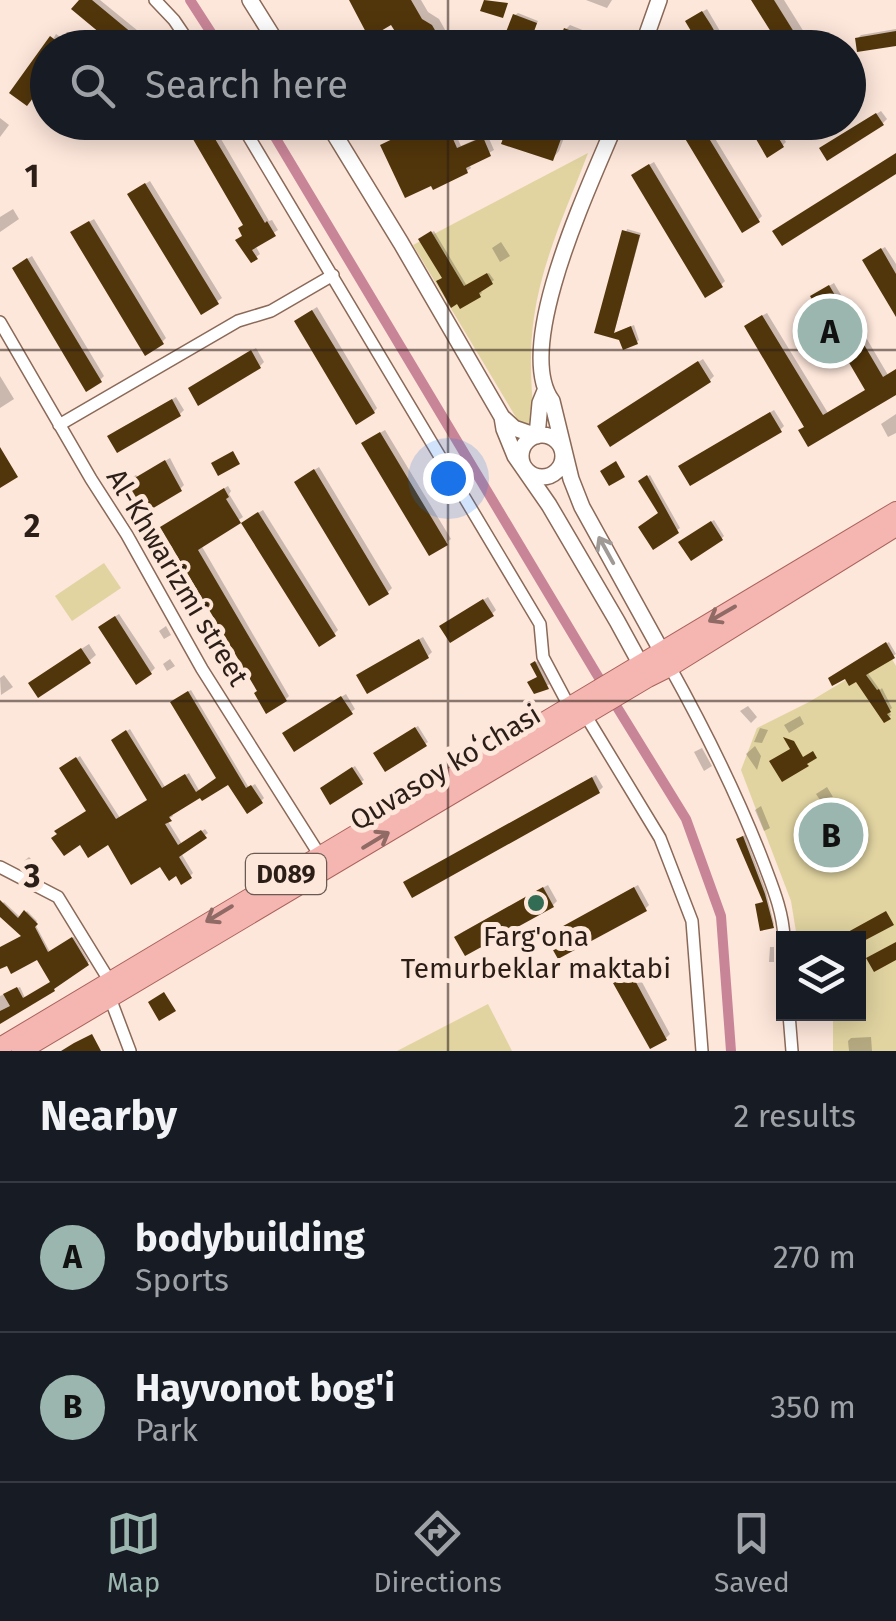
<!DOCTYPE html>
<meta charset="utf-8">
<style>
body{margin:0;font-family:"Fira Sans",sans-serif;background:#242831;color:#f1f3f6}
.controls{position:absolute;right:30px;bottom:30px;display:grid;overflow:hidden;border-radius:0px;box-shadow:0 5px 25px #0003}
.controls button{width:90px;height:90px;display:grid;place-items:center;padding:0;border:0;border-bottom:2px solid #363941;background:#171b24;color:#f1f3f6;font:50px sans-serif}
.you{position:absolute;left:448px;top:478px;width:35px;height:35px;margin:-25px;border:8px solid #fff;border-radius:50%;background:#1a73e8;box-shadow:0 0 0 15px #1a73e833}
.badge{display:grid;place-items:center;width:65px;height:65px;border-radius:50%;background:#9bb6ae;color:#111;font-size:32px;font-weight:700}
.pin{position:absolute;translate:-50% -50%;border:5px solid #fff;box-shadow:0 2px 10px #0006}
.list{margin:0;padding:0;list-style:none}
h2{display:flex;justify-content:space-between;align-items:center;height:130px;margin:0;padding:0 40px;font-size:42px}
h2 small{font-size:32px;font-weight:400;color:#9ea1a6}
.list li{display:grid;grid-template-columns:65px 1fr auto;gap:30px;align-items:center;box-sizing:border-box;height:150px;padding:0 40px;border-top:2px solid #363941}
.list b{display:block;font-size:38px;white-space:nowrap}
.list p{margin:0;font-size:32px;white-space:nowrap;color:#9ea1a6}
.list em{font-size:32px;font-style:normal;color:#9ea1a6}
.icon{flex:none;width:55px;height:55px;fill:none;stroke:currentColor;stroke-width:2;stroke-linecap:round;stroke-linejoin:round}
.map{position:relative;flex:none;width:896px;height:1051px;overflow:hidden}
.search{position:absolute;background:#171b24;box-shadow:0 5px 25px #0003;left:30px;right:30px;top:30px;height:110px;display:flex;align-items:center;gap:25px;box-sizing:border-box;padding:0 35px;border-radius:55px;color:#9ea1a6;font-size:38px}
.sheet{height:430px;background:#171b24}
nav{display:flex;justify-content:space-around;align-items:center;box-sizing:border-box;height:140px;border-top:2px solid #363941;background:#171b24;font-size:28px;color:#9ea1a6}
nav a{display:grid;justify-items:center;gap:5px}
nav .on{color:#9bb6ae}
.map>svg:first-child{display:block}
.green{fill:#e1d4a1}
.shadow{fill:#0003}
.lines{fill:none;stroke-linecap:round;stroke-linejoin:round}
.canal{stroke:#c98598;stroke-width:10}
.building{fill:#52360b}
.minor-casing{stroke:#8a6958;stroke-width:14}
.tertiary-casing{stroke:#8a6958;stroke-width:18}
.primary-casing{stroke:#aa625a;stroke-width:20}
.minor{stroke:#fff;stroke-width:11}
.tertiary{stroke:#fff;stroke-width:15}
.primary{stroke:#f5b6b2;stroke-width:18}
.oneway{stroke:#a09a97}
.oneway2{stroke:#906a64}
.grid{fill:none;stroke:#2b1e17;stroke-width:2.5;stroke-opacity:0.55}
.poi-dot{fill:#326c55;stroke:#fde6da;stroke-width:4}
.labels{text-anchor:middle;stroke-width:10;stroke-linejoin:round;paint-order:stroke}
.shield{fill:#fde6da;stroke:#6a5a52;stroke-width:2.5}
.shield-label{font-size:25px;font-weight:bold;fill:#2b1e17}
.street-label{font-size:28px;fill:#2b1e17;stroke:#fde6da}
.poi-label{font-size:28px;fill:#2b1e17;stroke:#fde6da}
.grid-label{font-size:32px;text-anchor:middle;font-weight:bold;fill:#2b1e17;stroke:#fde6da;stroke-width:10;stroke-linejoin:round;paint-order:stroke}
</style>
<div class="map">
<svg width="896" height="1051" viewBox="0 0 896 1051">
<rect width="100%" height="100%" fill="#fde6da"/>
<path class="green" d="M588 153C568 206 542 260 534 317 529 351 531 385 534 419L529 428 520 424 413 245Z
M104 563 121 588 72 621 55 596Z
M889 654 896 666V1051H833V1014H858V938H797L791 901 741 770 757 728 809 702Z
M488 1004 512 1051H397Z"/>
<path class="shadow" d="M82 0H100L159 48H122Z
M352 0H421L428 12 439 19 448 35 432 48H389L403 39 392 21Z
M586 0H612L607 8Z
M754 0H784L814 48H784Z
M707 9 730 48H704L692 18Z
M518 13 538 21 528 46 515 15Z
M570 25 600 37 597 46 566 29Z
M896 29V44L857 39 861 35Z
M673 30 679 33 673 48H664Z
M56 34 71 44 68 48H48Z
M881 111 887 119 883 123 826 145Z
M0 118 9 125 0 137Z
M186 122H211L269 221 272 220 278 230 255 245 260 254 252 260 245 235V224Z
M447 122H450L461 146 487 134 494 150 469 164 471 168 467 171 383 145 411 130 414 137Z
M512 122H570L559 151 553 158Z
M678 122H705L762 216 758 220Z
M748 122H774L786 142 782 146Z
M654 162 725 281 721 285 638 171Z
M150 181 222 298 202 312 134 191Z
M13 209 19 219 0 232V217Z
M94 219 166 338 162 342 77 229Z
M627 229 641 233 614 333 634 325 639 340 637 342 597 331Z
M434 231 467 286 489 273 494 280 480 290 482 293 479 295 444 278 423 238Z
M501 242 510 256 500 262 492 248Z
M885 247 896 264V312L868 257Z
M32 256 104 376 100 380 19 264Z
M834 283 888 375 896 370V392L806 426 751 322 767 313 828 413 868 389 817 293Z
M317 307 377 408 374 412 301 317Z
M256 348 264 362 260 366 199 402 195 385Z
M703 359 714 376 710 380 611 443 604 422Z
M0 376 14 399 0 408Z
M176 397 184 410 180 414 114 432Z
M774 410 784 426 780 430 686 462Z
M896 414V433L888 437 881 424Z
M385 430 451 539 430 553 368 440Z
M170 458 184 485 180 489 130 479 136 475 138 477Z
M319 467 392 588 388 592 301 478Z
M650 475 680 528 654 547 660 513 644 479Z
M228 486 231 491 229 494 243 517 201 545 289 696 286 699 260 690 167 524Z
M263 510 338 630 334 634 248 519Z
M714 520 724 536 722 538 684 540Z
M488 597 496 610 492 614 446 623Z
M119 614 155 668 151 672 105 623Z
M166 626 171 635 164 639 159 631Z
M423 637 432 652 428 656 363 671Z
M889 642 896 654 867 672 880 690 882 688 892 708 888 711 891 715 889 717 857 678 834 676Z
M89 644 96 655 89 661 38 677Z
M170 659 175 666 167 671 163 664Z
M538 661 550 684 535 691 540 676 533 664Z
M4 675 13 687 1 695 0 678Z
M191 690 249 788 255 784 264 798 261 801 229 782 200 794 171 813 173 816 167 820 182 844 205 829 208 833 181 853 193 873 190 876 177 873 109 842 89 810 65 766 80 756 120 818 150 800 117 737 130 729 165 787 189 773 200 792 218 778 176 699Z
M346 694 355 709 351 712 289 730Z
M748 706 757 717 751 723 740 711Z
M800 716 804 724 789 733 784 725Z
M418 726 428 742 425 744 379 751Z
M760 728 768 730 762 743 754 742Z
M755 746 761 756 757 770 746 754Z
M702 748 712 766 704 771 694 752Z
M355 766 364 780 361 782 325 785Z
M596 775 603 787 599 791 410 879Z
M827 787 833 797 822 803 816 794Z
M761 806 770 828 764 831 755 810Z
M745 835 766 891 774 924 772 926 757 905 765 901 741 837Z
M29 857 37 865 32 869 24 861Z
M548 885 557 901 553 905 461 933Z
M638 885 649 905 645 909 548 936Z
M4 902 21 918 27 911 37 921 35 924 50 952 74 937 89 962 0 1021V996L20 987 25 998 53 982 38 957 8 962 0 966V954L24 936 0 914V906Z
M770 947H774V962H769Z
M659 960 663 972 653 977 649 965Z
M636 971 670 1034 666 1038 620 979Z
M871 1037 872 1051H849L848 1041 851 1038Z"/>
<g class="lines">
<path class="canal" d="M190 0 221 48
M266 122 596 673 686 819 721 916 731 1051"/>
</g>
<path class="building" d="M79 0H92L150 48H118L71 9Z
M349 0H411L422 19 432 25 443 44 437 48H390L401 41 391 25 369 38Z
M484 0 508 3 503 18 480 11Z
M751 0H774L804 48H781Z
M702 11 711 25 724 48H701L685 21Z
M513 14 537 23 528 48H516L502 42Z
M564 28 598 41 596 48H556Z
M896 31V46L857 52 855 38Z
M50 36 66 48H48V78L27 106 9 93Z
M876 113 884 125 827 161 819 148Z
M183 122H205L265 223 267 221 276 236 252 250 258 259 251 263 235 240 242 236 238 228 243 225Z
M509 122H525L536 127 538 122H567L553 161 501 144Z
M675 122H699L760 222 742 233Z
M746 122H769L784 147 767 158Z
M446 123 457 148 483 137 491 156 466 168 468 173 433 190 431 186 405 198 380 145 407 132 410 139Z
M896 153V174L782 246 772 231Z
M649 164 723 287 705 298 631 175Z
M145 183 219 304 201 315 127 194Z
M89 221 164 344 145 356 70 232Z
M622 230 640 235 614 333 631 326 638 344 623 350 619 340 594 333Z
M431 231 464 286 487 273 493 284 479 293 481 297 460 309 457 304 451 308 436 281 442 278 418 239Z
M881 248 896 274V317L862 260Z
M27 258 102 382 86 392 12 268Z
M829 285 883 377 896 369V395L808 447 798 430 804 427 744 326 762 315 823 415 865 390 810 296Z
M312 310 375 413 356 425 294 321Z
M251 350 261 368 198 406 188 388Z
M698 361 711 382 610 447 597 426Z
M172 399 181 416 117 453 107 436Z
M770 412 782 432 690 486 678 466Z
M380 432 448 545 429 556 361 443Z
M0 447 18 477 0 488Z
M233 451 240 464 218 476 211 463Z
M165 460 182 491 150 510 138 508 122 482 131 477 133 479Z
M616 461 625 477 609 486 600 471Z
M314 469 389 594 369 606 294 482Z
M647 475 679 533 653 550 638 527 658 513 638 481Z
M224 488 229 497 226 499 241 523 198 550 287 701 266 714 254 693 257 691 160 527Z
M258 512 336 636 319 647 241 523Z
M711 521 723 540 691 561 678 542Z
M483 599 494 616 450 643 439 626Z
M115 616 152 674 136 685 98 627Z
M419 639 429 658 367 694 356 675Z
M886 642 895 658 866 675 877 690 879 689 891 712 887 714 891 719 884 723 856 682 849 686 845 679 832 686 828 678Z
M81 648 91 663 38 698 28 683Z
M535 661 549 689 534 694 527 682 537 677 530 664Z
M188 691 246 788 251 785 263 803 247 814 228 785 202 801 197 794 200 798 169 817 172 821 165 824 178 845 201 830 207 838 179 857 192 878 181 885 176 876 169 881 160 867 131 885 108 845 88 858 80 845 64 856 51 838 57 834 54 831 86 811 59 768 76 757 116 819 147 800 111 740 126 730 162 788 185 774 196 792 216 778 170 702Z
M341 696 353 714 294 752 282 733Z
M415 727 427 746 385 772 373 753Z
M783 737 794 741 803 757 813 751 817 758 807 764 809 766 782 782 769 761 790 749Z
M352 767 363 784 330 805 320 788Z
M592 777 600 793 412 898 403 882Z
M743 836 765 894 774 928 760 931 755 904 763 902 736 839Z
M543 887 554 907 465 956 454 937Z
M634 887 647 911 558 959 545 936Z
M0 900 18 918 24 910 38 924 35 927 48 952 72 937 89 965 54 989 55 991 0 1024V1011L10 1006 3 994 17 987 23 998 50 982 37 960 11 974 7 966 0 969V947L21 936 0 917Z
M886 911 894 925 858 944V938H837Z
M896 942V960L874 972 866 958Z
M631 973 667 1040 650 1049 613 983Z
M164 992 176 1011 159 1021 148 1002Z
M92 1034 101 1051H61L74 1043Z"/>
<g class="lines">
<defs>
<path id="minor" d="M155 0 174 20 193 48
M240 122 540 624 543 657 569 706
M0 322 91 479 127 535 202 669 319 854
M59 425 238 321 271 311 333 275
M670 667C705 730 738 796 764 864 773 888 783 912 784 938
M586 716 660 838 692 921 702 1051
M0 867 58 897 109 980
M110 998 130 1051
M789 1014 792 1051"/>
<path id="tertiary" d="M250 0 280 48
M642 48 659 0
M327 122 401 243 502 417 514 428 537 436 540 403 545 391
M616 122C592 181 512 346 552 401L571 479 582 507 667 661
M502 417 504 429 515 456 549 505 617 621 646 674
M521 456a21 21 0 1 1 42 0a21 21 0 1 1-42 0Z"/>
<path id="primary" d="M0 1047 896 511
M21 1051 648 678 670 667 896 527"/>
</defs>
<use href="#minor" class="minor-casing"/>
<use href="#tertiary" class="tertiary-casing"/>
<use href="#primary" class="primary-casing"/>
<use href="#minor" class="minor"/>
<use href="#tertiary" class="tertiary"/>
<use href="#primary" class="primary"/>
</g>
<defs><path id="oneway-shaft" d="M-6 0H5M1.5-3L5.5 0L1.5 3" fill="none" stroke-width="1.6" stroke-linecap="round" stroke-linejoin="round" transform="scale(2.5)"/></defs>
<use class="oneway" href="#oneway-shaft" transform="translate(606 550) rotate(-119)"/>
<g class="oneway2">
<use href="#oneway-shaft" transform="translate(722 614) rotate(150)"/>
<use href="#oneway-shaft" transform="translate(376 840) rotate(-31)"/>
<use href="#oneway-shaft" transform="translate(219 914) rotate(149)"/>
</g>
<path class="grid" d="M448 0V48M448 122V1051M0 350H896M0 701H896"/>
<circle class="poi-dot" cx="536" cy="903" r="10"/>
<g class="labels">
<rect class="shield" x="246" y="854" width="80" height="40" rx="8"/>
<g class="shield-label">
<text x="286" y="883">D089</text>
</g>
<g class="street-label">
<text transform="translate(178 577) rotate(59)" y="10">Al-Khwarizmi street</text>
<text transform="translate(445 767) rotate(-31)" y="10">Quvasoy koʻchasi</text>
</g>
<g class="poi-label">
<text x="536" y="946">Farg'ona<tspan x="536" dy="32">Temurbeklar maktabi</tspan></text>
</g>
</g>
<g class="grid-label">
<text x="32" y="187">1</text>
<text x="32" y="537">2</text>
<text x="32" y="887">3</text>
</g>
</svg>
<div class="controls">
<button><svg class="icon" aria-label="layers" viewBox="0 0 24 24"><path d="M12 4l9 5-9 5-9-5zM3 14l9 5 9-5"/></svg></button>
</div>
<div class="you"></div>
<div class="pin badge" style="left:830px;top:331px">A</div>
<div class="pin badge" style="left:831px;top:835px">B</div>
<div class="search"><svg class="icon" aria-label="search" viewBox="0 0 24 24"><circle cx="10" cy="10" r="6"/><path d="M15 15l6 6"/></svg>Search here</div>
</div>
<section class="sheet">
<h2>Nearby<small>2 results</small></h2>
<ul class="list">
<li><span class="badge">A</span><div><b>bodybuilding</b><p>Sports</p></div><em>270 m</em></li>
<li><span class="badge">B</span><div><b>Hayvonot bog'i</b><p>Park</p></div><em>350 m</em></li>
</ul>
</section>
<nav>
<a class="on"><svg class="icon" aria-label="map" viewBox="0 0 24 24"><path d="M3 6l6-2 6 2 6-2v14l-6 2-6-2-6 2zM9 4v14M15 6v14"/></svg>Map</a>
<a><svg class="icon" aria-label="directions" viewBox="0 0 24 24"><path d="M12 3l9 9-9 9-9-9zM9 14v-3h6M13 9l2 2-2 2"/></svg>Directions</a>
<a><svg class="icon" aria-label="saved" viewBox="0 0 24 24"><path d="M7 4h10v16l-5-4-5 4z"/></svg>Saved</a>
</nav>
